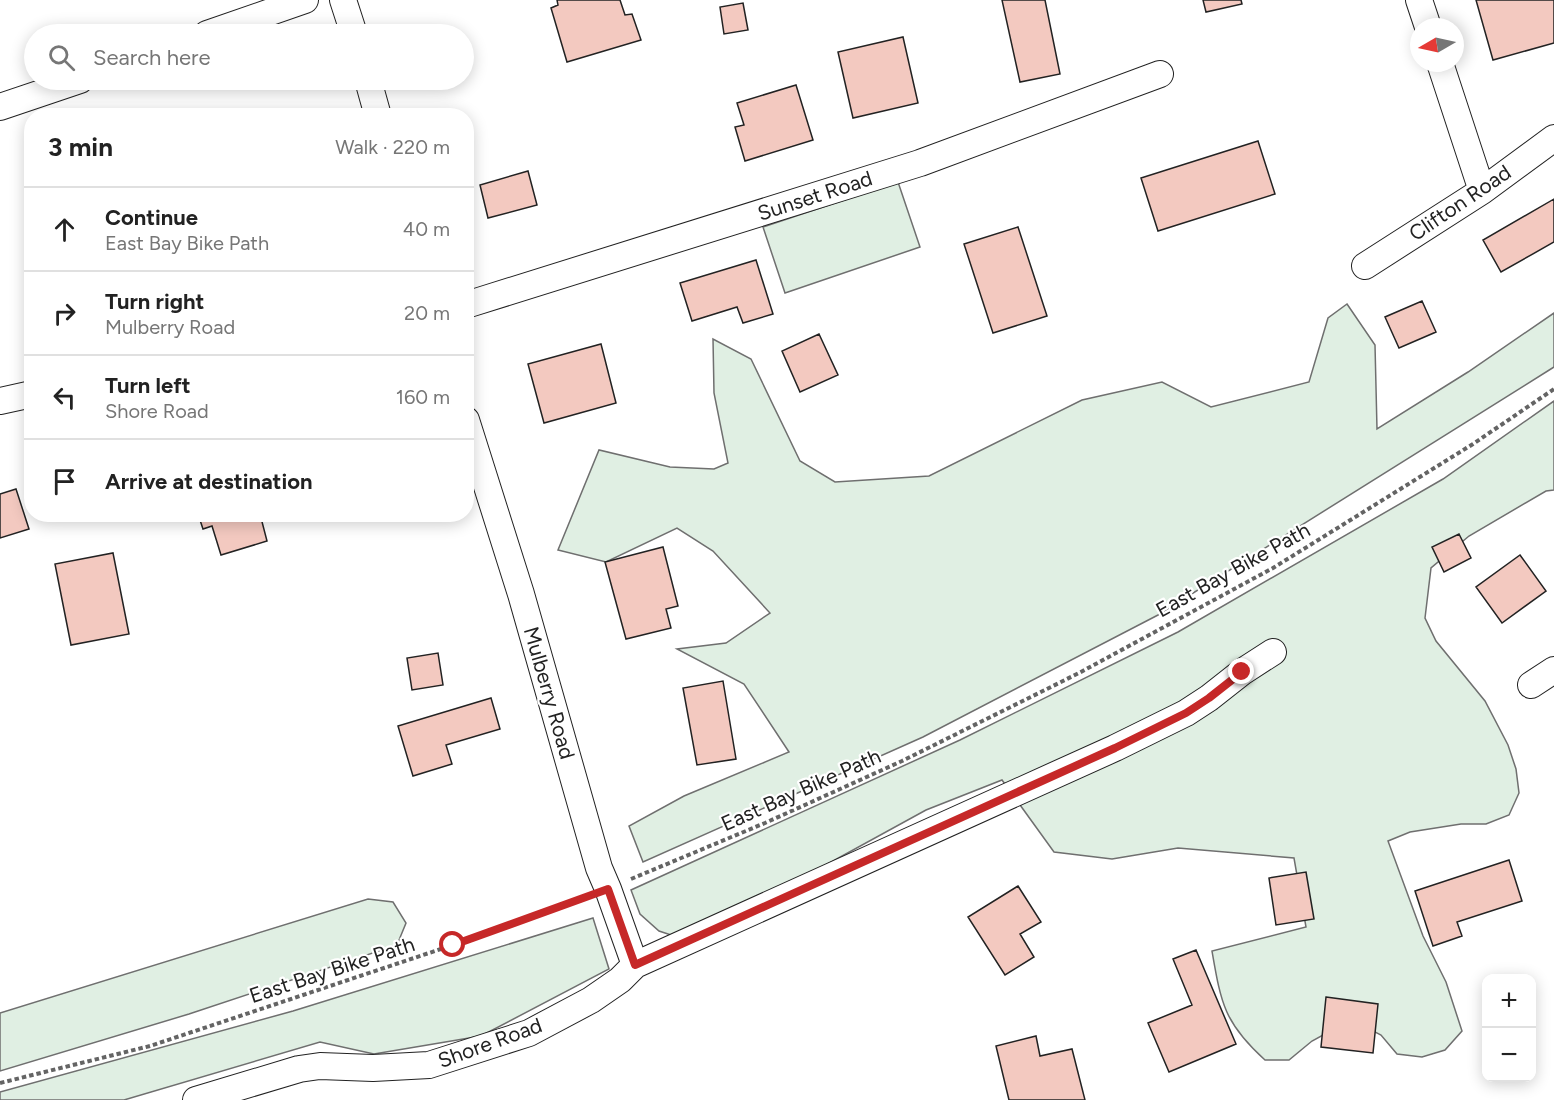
<!DOCTYPE html>
<meta charset="utf-8">
<style>
body{margin:0;font-family:Figtree,sans-serif;background:#f6f6f6;color:#222}
.controls{position:absolute;right:18px;bottom:18px;display:grid;overflow:hidden;border-radius:12px;box-shadow:0 3px 15px #0003}
.controls button{width:54px;height:54px;display:grid;place-items:center;padding:0;border:0;border-bottom:2px solid #e0e0e0;background:#fff;color:#222;font:30px sans-serif}
.compass{position:absolute;left:1410px;top:18px;width:54px;height:54px;border-radius:50%;background:#fff;box-shadow:0 3px 15px #0003;rotate:261deg}
.stop{position:absolute;width:18px;height:18px;margin:-14px;border:4px solid #c62828;border-radius:50%;background:#fff}
.stop.end{background:#c62828;border-color:#fff;box-shadow:0 2px 6px #0008}
.list{margin:0;padding:0;list-style:none}
h2{display:flex;justify-content:space-between;align-items:center;height:78px;margin:0;padding:0 24px;font-size:26px}
h2 small{font-size:20px;font-weight:400;color:#767676}
.list li{display:grid;grid-template-columns:39px 1fr auto;gap:18px;align-items:center;box-sizing:border-box;height:84px;padding:0 24px;border-top:2px solid #e0e0e0}
.list b{display:block;font-size:22px;white-space:nowrap}
.list p{margin:0;font-size:20px;white-space:nowrap;color:#767676}
.list em{font-size:20px;font-style:normal;color:#767676}
.icon{flex:none;width:33px;height:33px;fill:none;stroke:currentColor;stroke-width:2;stroke-linecap:round;stroke-linejoin:round}
.map{position:relative;flex:none;width:1554px;height:1100px;overflow:hidden}
.search{position:absolute;background:#fff;box-shadow:0 3px 15px #0003;left:24px;top:24px;width:450px;height:66px;display:flex;align-items:center;gap:15px;box-sizing:border-box;padding:0 21px;border-radius:33px;color:#767676;font-size:22px}
.panel{position:absolute;background:#fff;box-shadow:0 3px 15px #0003;left:24px;top:108px;width:450px;height:414px;border-radius:24px}
.map>svg:first-child{display:block}
.green{fill:#e0efe3;stroke:#6f6f6f;stroke-width:1.5}
.building{fill:#f3c9c0;stroke:#222;stroke-width:1.5}
.lines{fill:none;stroke-linecap:round;stroke-linejoin:round}
.street-casing{stroke:#222;stroke-width:28}
.path{stroke:#646464;stroke-width:4;stroke-dasharray:4.5 3;stroke-linecap:butt}
.street{stroke:#fff;stroke-width:26}
.route{stroke:#c62828;stroke-width:8}
.labels{text-anchor:middle;stroke-width:4.5;stroke-linejoin:round;paint-order:stroke}
.street-label{font-size:21px;fill:#222;stroke:#fff}
</style>
<div class="map">
<svg width="1554" height="1100" viewBox="0 0 1554 1100">
<rect width="100%" height="100%" fill="#fff"/>
<path class="green" d="M898 182 920 247 785 293 763 227Z
M1347 304 1375 345 1377 429 1468 372 1554 313V367L1158 615 923 737 643 862 629 826 684 796 789 752 744 684 677 649 726 643 770 613 713 551 677 528 606 562 558 550 599 450 670 467 714 469 728 463 714 393 713 339 751 359 800 461 835 482 929 476 1082 400 1162 382 1211 407 1309 382 1328 318Z
M1554 401V490L1546 491 1469 536 1431 568 1425 618 1436 641 1485 701 1508 745 1516 769 1519 793 1509 815 1486 824H1461L1410 832 1388 841 1423 936 1446 982 1462 1031 1445 1050 1422 1057 1397 1054 1381 1035 1358 1023 1334 1029 1312 1041 1289 1060H1265C1224 1023 1221 1003 1212 951L1306 927 1294 858 1178 848 1112 859 1054 852 1002 780 926 810 720 923 671 935 659 931 640 914 631 890 960 740 1178 632 1443 479Z
M368 899 393 902 406 923 397 945 189 1014 0 1071V1013Z
M593 918 609 969 481 1036 374 1054 320 1042 124 1100H0V1092L293 1011Z"/>
<path class="building" d="M557 0H620L625 15 632 14 641 40 567 62 551 8 558 5Z
M1002 0H1045L1060 74 1020 82Z
M1203 0H1241L1242 4 1206 12Z
M1476 0H1554V43L1493 60Z
M743 3 748 30 724 34 720 7Z
M903 37 918 103 853 118 838 52Z
M796 85 813 140 745 161 735 127 744 125 737 103Z
M1258 141 1275 194 1158 231 1141 178Z
M528 171 537 205 488 218 480 185Z
M1554 199V242L1501 272 1483 240Z
M1018 227 1047 316 993 333 964 244Z
M756 260 773 314 743 323 737 307 692 321 680 283Z
M1422 301 1436 332 1399 348 1385 317Z
M819 334 838 375 800 392 782 351Z
M601 344 616 403 544 423 528 364Z
M16 489 29 529 0 538V494Z
M198 514H260L267 541 221 555 212 526 203 529Z
M1459 534 1471 558 1444 572 1432 547Z
M663 547 678 606 666 609 671 628 626 639 605 562Z
M113 553 129 634 71 645 55 564Z
M1520 555 1546 591 1502 623 1476 587Z
M438 653 443 685 412 690 407 658Z
M723 681 736 759 697 765 683 688Z
M491 698 500 729 446 745 452 764 413 776 398 726Z
M1509 860 1522 901 1457 922 1462 936 1433 946 1415 891Z
M1306 872 1314 919 1276 925 1269 878Z
M1018 886 1041 922 1020 934 1034 957 1005 975 968 917Z
M1196 950 1236 1044 1169 1072 1148 1023 1192 1005 1173 959Z
M1326 997 1378 1004 1373 1053 1321 1047Z
M1036 1036 1040 1056 1072 1049 1085 1100H1009L996 1046Z"/>
<g class="lines">
<defs>
<path id="street" d="M343 0 354 34
M1419 0 1428 27
M207 34 305 0
M1440 63 1482 191
M368 80 378 116
M0 107 80 80
M1365 266 1482 191 1554 138
M466 305 920 163 1160 74
M0 401 32 394
M466 420 521 594 599 868 608 889 635 965
M1531 685 1554 670
M196 1100 299 1069 320 1066 373 1068 429 1065 529 1033 591 1000 620 980 635 965 1115 748 1186 713 1209 698 1242 672 1273 652"/>
</defs>
<use href="#street" class="street-casing"/>
<path class="path" d="M631 879 765 823 902 761 1079 673 1273 568 1473 444 1554 389
M0 1083 150 1046 453 945 585 897"/>
<use href="#street" class="street"/>
</g>
<g class="lines">
<path class="route" d="M453 945 608 889 635 965 1115 748 1186 713 1209 698 1242 672"/>
</g>
<g class="labels">
<g class="street-label">
<text transform="translate(815 196) rotate(-18)" y="7">Sunset Road</text>
<text transform="translate(1460 203) rotate(-34)" y="7">Clifton Road</text>
<text transform="translate(1233 570) rotate(-29)" y="7">East Bay Bike Path</text>
<text transform="translate(549 693) rotate(74)" y="7">Mulberry Road</text>
<text transform="translate(801 790) rotate(-24)" y="7">East Bay Bike Path</text>
<text transform="translate(332 970) rotate(-18)" y="7">East Bay Bike Path</text>
<text transform="translate(490 1043) rotate(-20)" y="7">Shore Road</text>
</g>
</g>
</svg>
<div class="controls">
<button>+</button>
<button>−</button>
</div>
<svg class="compass" viewBox="-18 -18 36 36"><path d="M0-13l5 13h-10z" fill="#e53935"/><path d="M0 13l5-13h-10z" fill="#767676"/></svg>
<div class="stop" style="left:453px;top:945px"></div>
<div class="stop end" style="left:1242px;top:672px"></div>
<div class="search"><svg class="icon" aria-label="search" viewBox="0 0 24 24"><circle cx="10" cy="10" r="6"/><path d="M15 15l6 6"/></svg>Search here</div>
<section class="panel">
<h2>3 min<small>Walk · 220 m</small></h2>
<ul class="list">
<li><svg class="icon" aria-label="ahead" viewBox="0 0 24 24"><path d="M12 20V5M6 11l6-6 6 6"/></svg><div><b>Continue</b><p>East Bay Bike Path</p></div><em>40 m</em></li>
<li><svg class="icon" aria-label="right" viewBox="0 0 24 24"><path d="M7 20v-9h11M14 6l5 5-5 5"/></svg><div><b>Turn right</b><p>Mulberry Road</p></div><em>20 m</em></li>
<li><svg class="icon" aria-label="left" viewBox="0 0 24 24"><path d="M17 20v-9H6M10 6l-5 5 5 5"/></svg><div><b>Turn left</b><p>Shore Road</p></div><em>160 m</em></li>
<li><svg class="icon" aria-label="arrive" viewBox="0 0 24 24"><path d="M6 21V4h12l-3 4 3 4H6"/></svg><div><b>Arrive at destination</b></div></li>
</ul>
</section>
</div>
